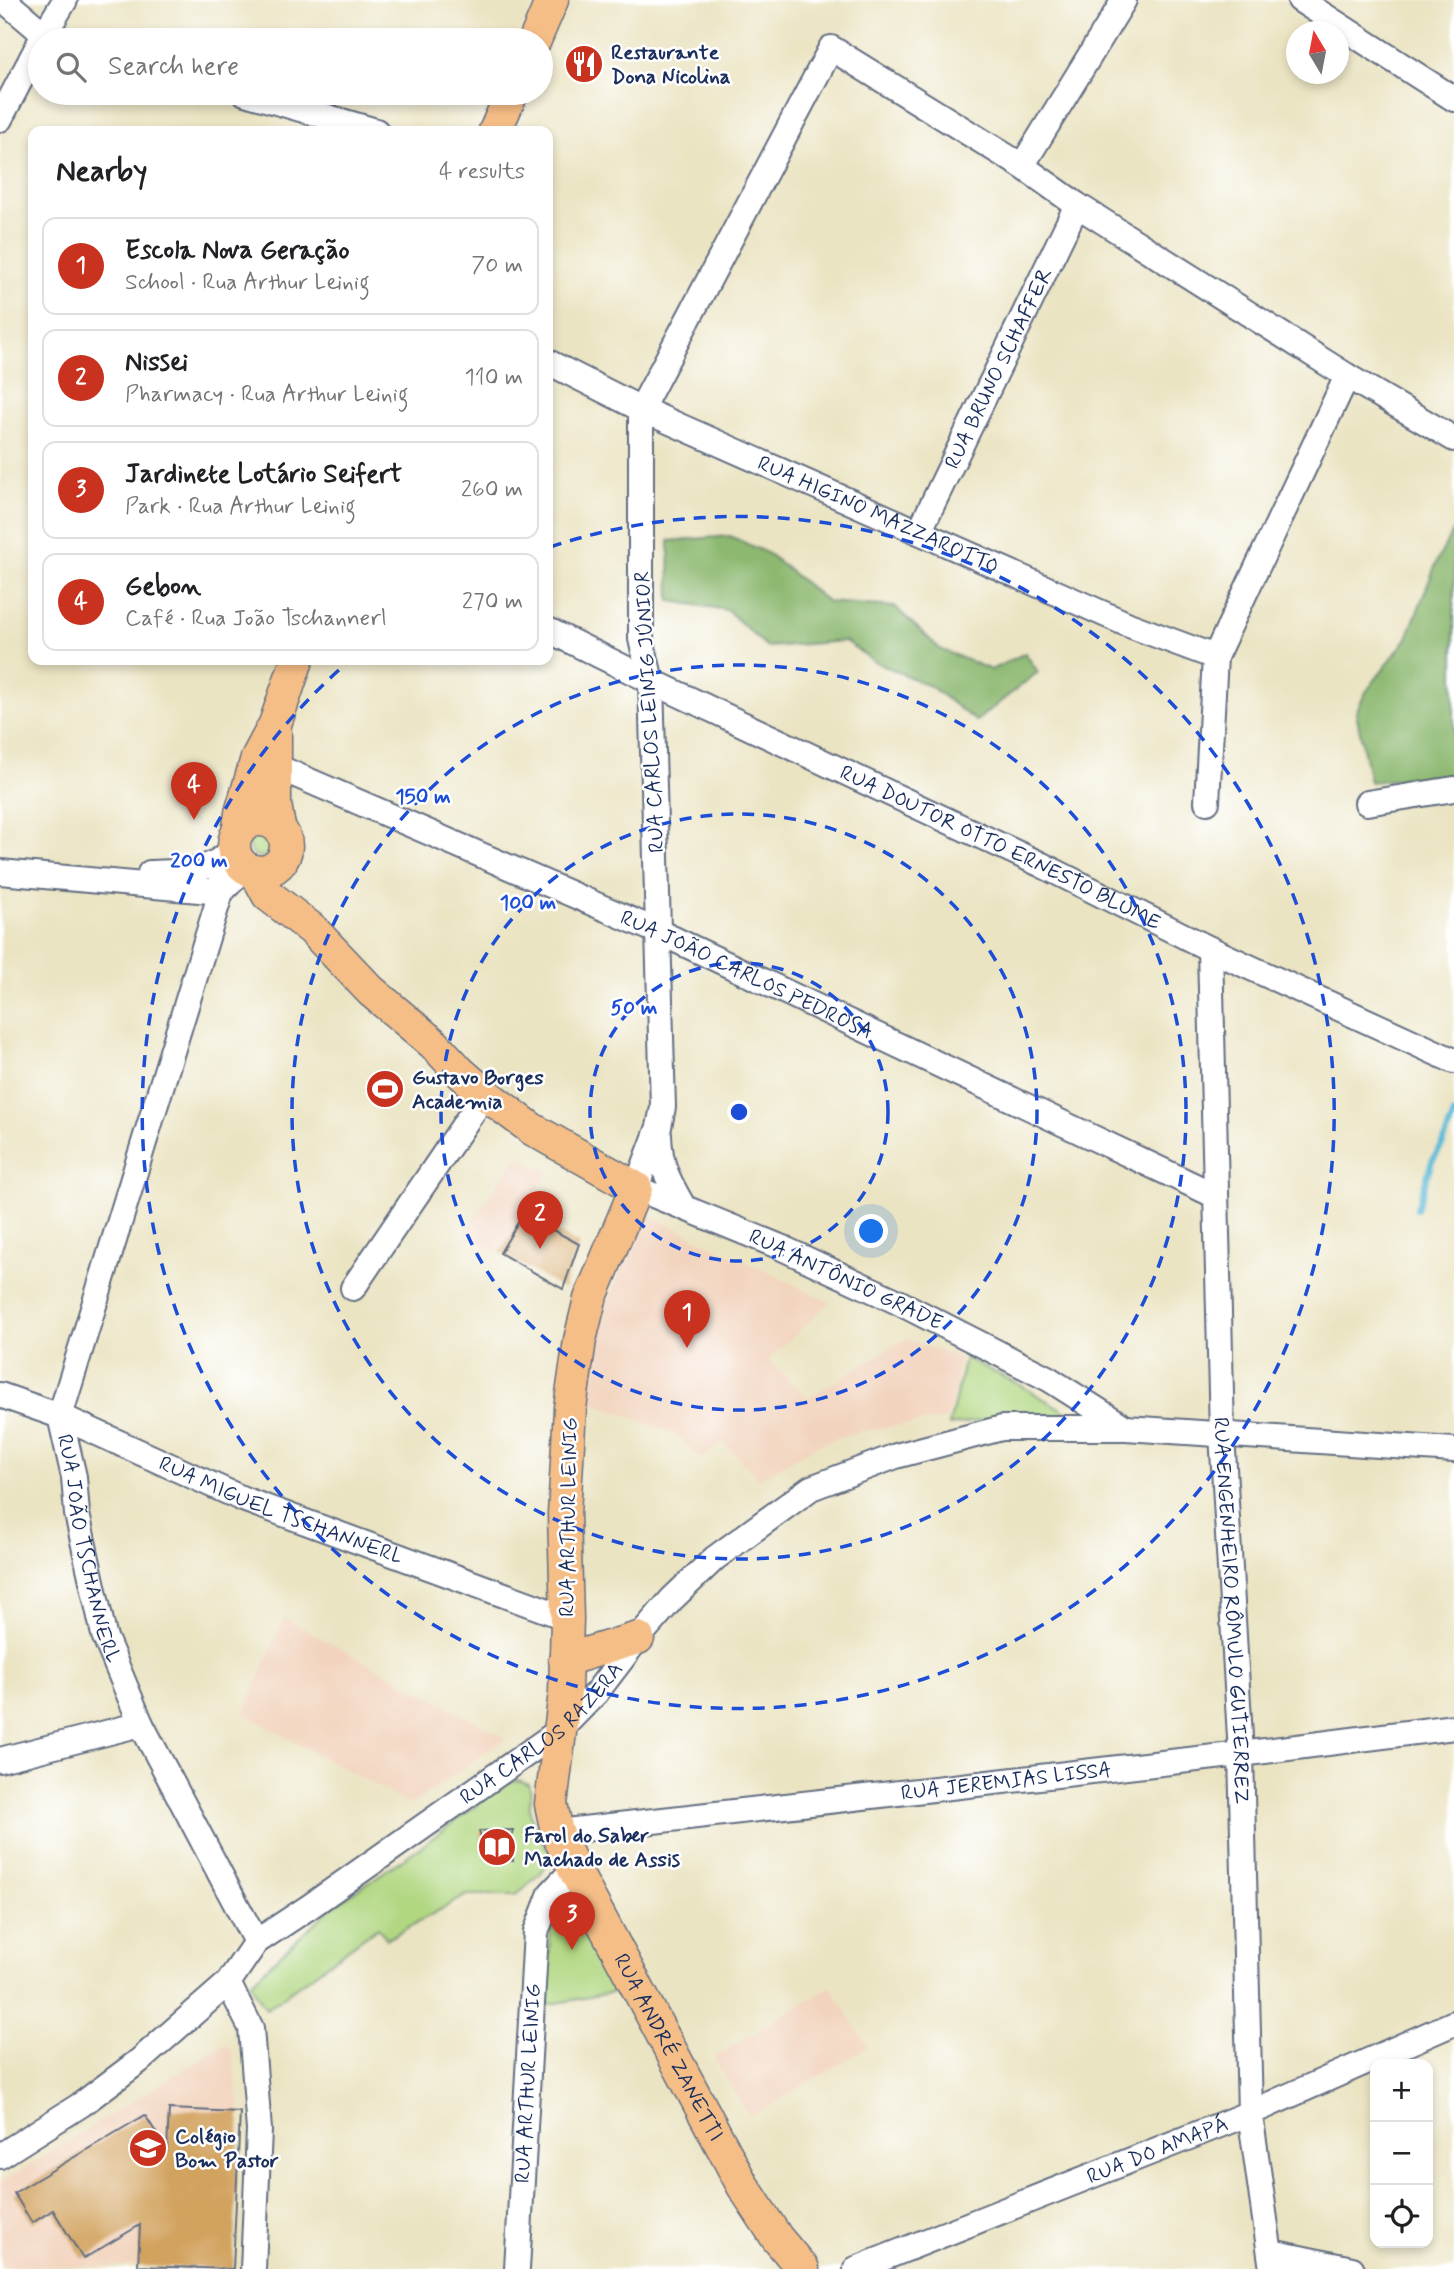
<!DOCTYPE html>
<meta charset="utf-8">
<style>
body{margin:0;font-family:Mynerve,sans-serif;background:#f2f2f2;color:#202124}
.controls{position:absolute;right:21px;bottom:21px;display:grid;overflow:hidden;border-radius:14px;box-shadow:0 4px 10px #0003}
.controls button{width:63px;height:63px;display:grid;place-items:center;padding:0;border:0;border-bottom:2px solid #e0e0e0;background:#fff;color:#202124;font:35px sans-serif}
.compass{position:absolute;left:1286px;top:21px;width:63px;height:63px;border-radius:50%;background:#fff;box-shadow:0 4px 10px #0003;rotate:350deg}
.you{position:absolute;left:872px;top:1232px;width:24px;height:24px;margin:-18px;border:5px solid #fff;border-radius:50%;background:#1a73e8;box-shadow:0 0 0 10px #1a73e833}
.badge{display:grid;place-items:center;width:46px;height:46px;border-radius:50%;background:#c8321e;color:#fff;font-size:23px;font-weight:700}
.pin{position:absolute;translate:-50% -58px;filter:drop-shadow(0 2px 4px #0008)}
.pin::after{content:'';position:absolute;top:37px;width:24px;height:21px;background:inherit;clip-path:polygon(0 0,100% 0,50% 100%)}
.list{margin:0;padding:0;list-style:none}
h2{display:flex;justify-content:space-between;align-items:center;height:91px;margin:0;padding:0 28px;font-size:30px}
h2 small{font-size:23px;font-weight:400;color:#757577}
.list li{display:grid;grid-template-columns:46px 1fr auto;gap:21px;align-items:center;box-sizing:border-box;height:98px;margin:0 14px 14px;padding:0 14px;border:2px solid #e0e0e0;border-radius:14px}
.list b{display:block;font-size:26px;white-space:nowrap}
.list p{margin:0;font-size:23px;white-space:nowrap;color:#757577}
.list em{font-size:23px;font-style:normal;color:#757577}
.icon{flex:none;width:38px;height:38px;fill:none;stroke:currentColor;stroke-width:2;stroke-linecap:round;stroke-linejoin:round}
.map{position:relative;flex:none;width:1454px;height:2269px;overflow:hidden}
.search{position:absolute;background:#fff;box-shadow:0 4px 10px #0003;left:28px;top:28px;width:525px;height:77px;display:flex;align-items:center;gap:18px;box-sizing:border-box;padding:0 24px;border-radius:38px;color:#757577;font-size:26px}
.panel{position:absolute;background:#fff;box-shadow:0 4px 10px #0003;left:28px;top:126px;width:525px;height:539px;border-radius:14px}
.map>svg:first-child{display:block}
.built{fill:#f2d4be}
.green{fill:#b1d781;stroke:#668370;stroke-width:2}
.forest{fill:#8cb86f;stroke:#547466;stroke-width:2}
.lines{fill:none;stroke-linecap:round;stroke-linejoin:round}
.stream{stroke:#56b8d5;stroke-width:6}
.building{fill:#d2a35f}
.minor-casing{stroke:#646e81;stroke-width:28}
.major-casing{stroke:#646e81;stroke-width:35}
.minor{stroke:#fff;stroke-width:24}
.major{stroke:#f6be87;stroke-width:32}
.ring{fill:none;stroke:#1d4ed8;stroke-width:3.5;stroke-dasharray:12 9}
.labels{text-anchor:middle;stroke-width:5;stroke-linejoin:round;paint-order:stroke}
.poi-label{font-size:21px;font-weight:bold;fill:#1b2f5e;stroke:#fff;text-anchor:start}
.street-label{font-size:21px;fill:#1b2f5e;stroke:#fff}
.centre{fill:#1d4ed8;stroke:#fff;stroke-width:3.5}
.ring-label{font-size:21px;text-anchor:middle;font-weight:bold;fill:#1d4ed8;stroke:#fff;stroke-width:5;stroke-linejoin:round;paint-order:stroke}
</style>
<div class="map">
<svg width="1454" height="2269" viewBox="0 0 1454 2269">
<rect width="100%" height="100%" fill="#fff"/>
<filter id="ink" filterUnits="userSpaceOnUse"><feTurbulence type="fractalNoise" baseFrequency=".0143" numOctaves="2"/><feDisplacementMap in="SourceGraphic" scale="14" xChannelSelector="R" yChannelSelector="G"/><feConvolveMatrix kernelMatrix="1 2 1 2 8 2 1 2 1" color-interpolation-filters="sRGB"/></filter>
<filter id="wash" filterUnits="userSpaceOnUse"><feTurbulence type="fractalNoise" baseFrequency=".00686" numOctaves="4" result="noise"/><feDisplacementMap in="SourceGraphic" scale="28" xChannelSelector="R" yChannelSelector="G"/><feGaussianBlur stdDeviation="1.57" result="paint"/><feColorMatrix in="noise" values="0 0 0 0 0 0 0 0 0 0 0 0 0 0 0 0 0 1.4 0 .05"/><feComposite in="paint" operator="in"/></filter>
<g filter="url(#wash)">
<rect width="100%" height="100%" fill="#ebe4c3"/>
<path class="built" d="M517 1156 549 1171 500 1253 464 1232Z
M642 1212 830 1302 768 1360 808 1398 905 1339 961 1358 947 1419 854 1432 816 1446 758 1479 723 1441 701 1459 675 1434 586 1400 597 1327Z
M284 1618 506 1738 411 1805 244 1714Z
M831 1986 868 2047 750 2117 714 2058Z
M226 2044 232 2051 240 2112 233 2269 138 2266 1 2267 0 2183Z"/>
<path class="green" d="M249 845a12 12 0 1 1 24 0a12 12 0 1 1-24 0Z
M965 1358 1018 1384 1073 1416 1011 1415 949 1426Z
M518 1780 529 1784C533 1797 529 1800 530 1811 532 1828 543 1842 552 1856L540 1874 516 1895H467L387 1939 378 1927 266 2009 250 1983 332 1907 419 1848 507 1783Z
M559 1897 569 1900 616 1992 546 2005 552 1908Z"/>
<path class="forest" d="M1454 529V774L1370 782 1356 712 1366 692 1407 638 1437 561Z
M730 536 769 554 828 602 895 607 940 649 991 670 1025 653 1038 672 976 721 930 686 873 661 845 641 767 647 727 610 670 601 669 541Z"/>
<g class="lines">
<path class="stream" d="M1417 1209 1432 1161 1443 1144 1454 1114"/>
</g>
<g id="blocks">
<path class="building" d="M523 1214 579 1244 563 1289 500 1253Z
M513 1830 511 1842 513 1861 500 1858 484 1850 479 1831Z
M169 2109 240 2112 233 2269 138 2266 140 2225 83 2259 53 2210 32 2223 14 2193 145 2115 167 2150Z"/>
</g>
</g>
<g filter="url(#ink)">
<use href="#blocks" fill-opacity="0" stroke="#646e81" stroke-width="2"/>
<g class="lines">
<defs>
<g id="minor">
<path d="M4 0 44 34 65 40"/>
<path d="M1300 0 1454 99"/>
<path d="M41 40 65 0"/>
<path d="M245 93 376 131"/>
<path d="M0 119 40 42"/>
<path d="M1022 166 1124 0"/>
<path id="s1" d="M548 362 641 409 1129 625 1215 657"/>
<path id="s2" d="M919 532 1077 205"/>
<path id="s3" d="M548 630 651 681 1042 865 1210 949 1454 1061"/>
<path id="s4" d="M275 766 659 932 1214 1195"/>
<path d="M1207 802 1215 657 1347 376"/>
<path d="M1367 803 1454 789"/>
<path id="s5" d="M223 858 221 892 60 1416 74 1477 77 1514 104 1635 141 1724 256 1942"/>
<path d="M0 872 221 892 246 867"/>
<path d="M150 873C177 872 215 873 232 848"/>
<path id="s6" d="M1210 949 1222 1434 1241 1754 1250 2113 1272 2269"/>
<path d="M659 1135C660 1166 668 1180 683 1206"/>
<path d="M353 1288 485 1094"/>
<path id="s7" d="M0 1395 60 1416 243 1499 567 1618"/>
<path d="M1126 1428 1049 1379 896 1301 778 1246 636 1188 659 1127 663 1107 651 681 641 639V409L831 48 1022 166 1077 205 1347 376 1454 439"/>
<path d="M0 1760 141 1724"/>
<path id="s8" d="M557 1832 1241 1754 1454 1727"/>
<path d="M228 1983 251 2028 259 2130 253 2269"/>
<path id="s9" d="M0 2156 82 2104 139 2061 228 1983 256 1942 309 1907 559 1731 596 1693 638 1638 672 1599 715 1558 811 1488 896 1456 1002 1428H1126L1454 1450"/>
<path d="M1271 2252 1352 2269"/>
<path id="s10" d="M517 2269 536 1932 551 1893 574 1869"/>
<path id="s11" d="M856 2269 1250 2113 1454 2023"/>
</g>
<g id="major">
<path d="M535 40 552 0"/>
<path d="M495 131 512 93"/>
<path d="M275 732V804L279 827"/>
<circle cx="260" cy="846" r="26"/>
<path d="M238 833 241 813 257 758 275 724 297 660"/>
<path id="s12" d="M255 871 268 895 312 929 371 991 434 1044 460 1072 485 1094 532 1129 636 1188 590 1299 580 1340 570 1408 564 1514 567 1618 565 1692 551 1804 557 1832 574 1869 743 2186 777 2238 803 2269"/>
<path d="M565 1660 638 1638"/>
</g>
</defs>
<use href="#minor" class="minor-casing"/>
<use href="#major" class="major-casing"/>
<use href="#minor" class="minor"/>
<use href="#major" class="major"/>
</g>
</g>
<g class="ring">
<circle cx="739" cy="1112" r="149"/>
<circle cx="739" cy="1112" r="298"/>
<circle cx="739" cy="1112" r="447"/>
<path d="M550 547A596 596 0 1 1 348 662"/>
</g>
<defs>
<symbol id="restaurant-disc" viewBox="-11 -11 22 22"><circle r="9.5" fill="#c8321e" stroke="#fff"/><path d="M-5-6h1v4h1v-4h1v4h1v-4h1v5L-1.5 .5V6h-2V.5L-5-1ZM5-6V6H3V1.5H1.5Q1.5-4 5-6Z" fill="#fff"/></symbol>
<symbol id="stadium-disc" viewBox="-11 -11 22 22"><circle r="9.5" fill="#c8321e" stroke="#fff"/><path d="M0-5a6.5 5 0 1 0 0 10a6.5 5 0 1 0 0-10ZM-3.5-1.8h7v3.6h-7Z" fill="#fff"/></symbol>
<symbol id="library-disc" viewBox="-11 -11 22 22"><circle r="9.5" fill="#c8321e" stroke="#fff"/><path d="M-6-4Q-3-5.5-.7-3.5V5Q-3 3-6 4ZM6-4Q3-5.5 .7-3.5V5Q3 3 6 4Z" fill="#fff"/></symbol>
<symbol id="university-disc" viewBox="-11 -11 22 22"><circle r="9.5" fill="#c8321e" stroke="#fff"/><path d="M0-5L7-2L0 1L-7-2ZM-4 1L0 2.5L4 1V4Q0 6-4 4Z" fill="#fff"/></symbol>
</defs>
<g fill-rule="evenodd">
<use href="#restaurant-disc" x="562" y="42" width="44" height="44"/>
<use href="#stadium-disc" x="363" y="1067" width="44" height="44"/>
<use href="#library-disc" x="475" y="1825" width="44" height="44"/>
<use href="#university-disc" x="126" y="2126" width="44" height="44"/>
</g>
<g class="labels">
<g class="poi-label">
<text x="611" y="59">Restaurante<tspan x="611" dy="24">Dona Nicolina</tspan></text>
<text x="412" y="1084">Gustavo Borges<tspan x="412" dy="24">Academia</tspan></text>
<text x="524" y="1842">Farol do Saber<tspan x="524" dy="24">Machado de Assis</tspan></text>
<text x="175" y="2143">Colégio<tspan x="175" dy="24">Bom Pastor</tspan></text>
</g>
<g class="street-label">
<text dy="7" stroke="none"><textPath href="#s2" startOffset="182">RUA BRUNO SCHAFFER</textPath></text>
<text dy="7" stroke="none"><textPath href="#s1" startOffset="364">RUA HIGINO MAZZAROTTO</textPath></text>
<text transform="translate(649 712) rotate(-93)" y="7">RUA CARLOS LEINIG JÚNIOR</text>
<text dy="7" stroke="none"><textPath href="#s3" startOffset="502">RUA DOUTOR OTTO ERNESTO BLUME</textPath></text>
<text dy="7" stroke="none"><textPath href="#s4" startOffset="516">RUA JOÃO CARLOS PEDROSA</textPath></text>
<text transform="translate(846 1279) rotate(25)" y="7">RUA ANTÔNIO GRADE</text>
<text dy="7" stroke="none"><textPath href="#s7" startOffset="304">RUA MIGUEL TSCHANNERL</textPath></text>
<text transform="translate(568 1517) rotate(-89)" y="7">RUA ARTHUR LEINIG</text>
<text dy="7" stroke="none"><textPath href="#s5" startOffset="718">RUA JOÃO TSCHANNERL</textPath></text>
<text dy="7" stroke="none"><textPath href="#s6" startOffset="662">RUA ENGENHEIRO RÔMULO GUTIERREZ</textPath></text>
<text dy="7" stroke="none"><textPath href="#s9" startOffset="691">RUA CARLOS RAZERA</textPath></text>
<text dy="7" stroke="none"><textPath href="#s8" startOffset="452">RUA JEREMIAS LISSA</textPath></text>
<text dy="7" stroke="none"><textPath href="#s12" startOffset="1400">RUA ANDRÉ ZANETTI</textPath></text>
<text dy="7" stroke="none"><textPath href="#s10" startOffset="186">RUA ARTHUR LEINIG</textPath></text>
<text dy="7" stroke="none"><textPath href="#s11" startOffset="324">RUA DO AMAPÁ</textPath></text>
</g>
</g>
<circle cx="739" cy="1112" r="10" class="centre"/>
<g class="ring-label">
<text x="423" y="803">150 m</text>
<text x="199" y="867">200 m</text>
<text x="528" y="909">100 m</text>
<text x="634" y="1014">50 m</text>
</g>
</svg>
<div class="controls">
<button>+</button>
<button>−</button>
<button><svg class="icon" aria-label="locate" viewBox="0 0 24 24"><circle cx="12" cy="12" r="6"/><path d="M12 2v4M12 18v4M2 12h4M18 12h4"/></svg></button>
</div>
<svg class="compass" viewBox="-18 -18 36 36"><path d="M0-13l5 13h-10z" fill="#e53935"/><path d="M0 13l5-13h-10z" fill="#757577"/></svg>
<div class="you"></div>
<div class="pin badge" style="left:687px;top:1348px">1</div>
<div class="pin badge" style="left:540px;top:1249px">2</div>
<div class="pin badge" style="left:572px;top:1950px">3</div>
<div class="pin badge" style="left:194px;top:820px">4</div>
<div class="search"><svg class="icon" aria-label="search" viewBox="0 0 24 24"><circle cx="10" cy="10" r="6"/><path d="M15 15l6 6"/></svg>Search here</div>
<section class="panel">
<h2>Nearby<small>4 results</small></h2>
<ul class="list">
<li><span class="badge">1</span><div><b>Escola Nova Geração</b><p>School · Rua Arthur Leinig</p></div><em>70 m</em></li>
<li><span class="badge">2</span><div><b>Nissei</b><p>Pharmacy · Rua Arthur Leinig</p></div><em>110 m</em></li>
<li><span class="badge">3</span><div><b>Jardinete Lotário Seifert</b><p>Park · Rua Arthur Leinig</p></div><em>260 m</em></li>
<li><span class="badge">4</span><div><b>Gebon</b><p>Café · Rua João Tschannerl</p></div><em>270 m</em></li>
</ul>
</section>
</div>
